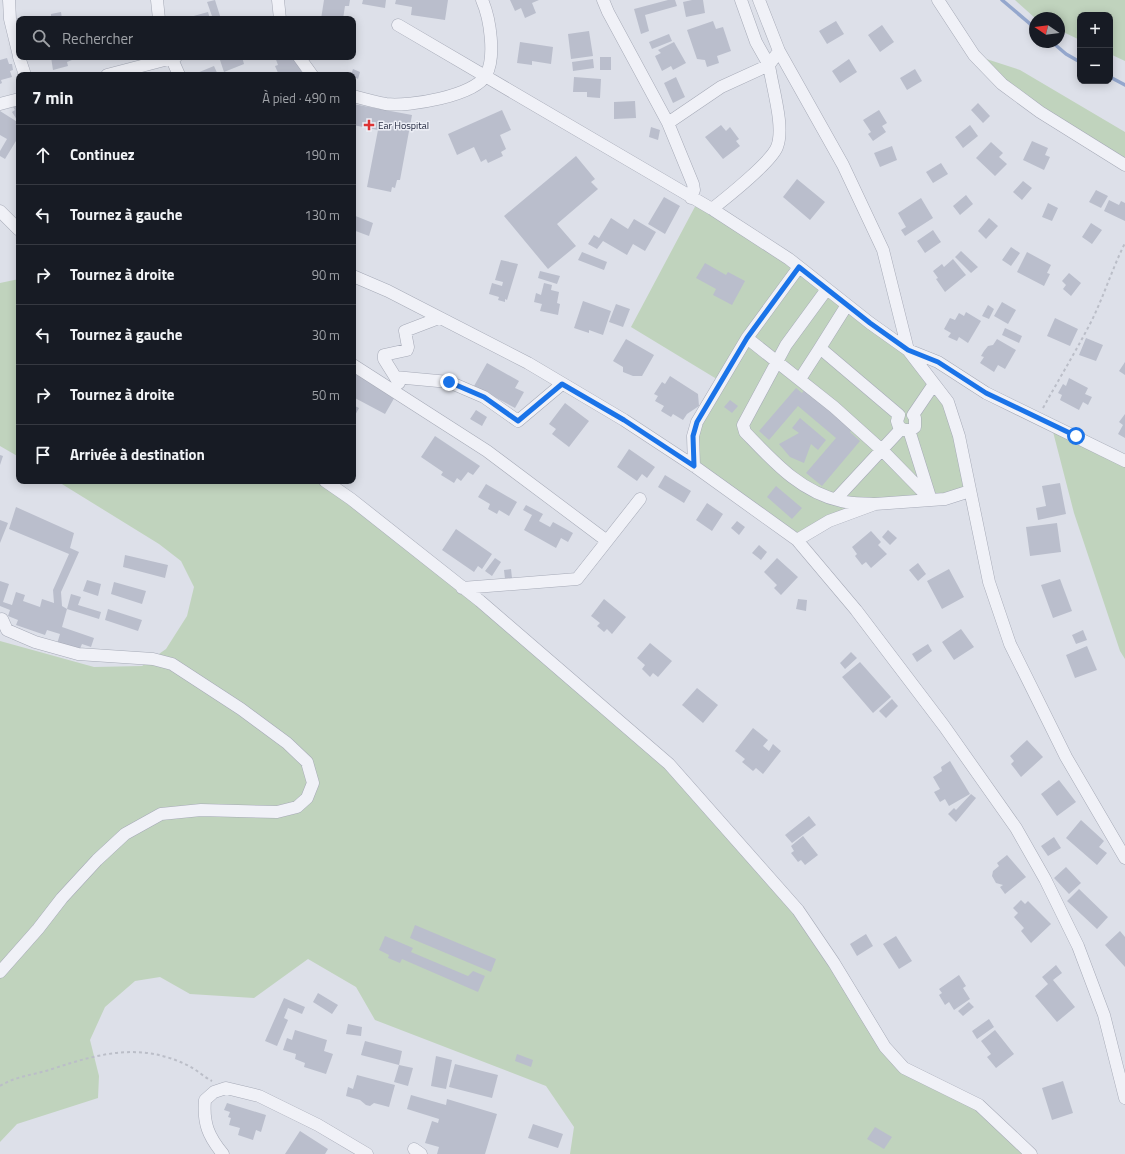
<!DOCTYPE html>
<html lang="fr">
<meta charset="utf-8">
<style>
body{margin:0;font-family:"Titillium Web",sans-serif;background:#20242c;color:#f1f3f6}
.controls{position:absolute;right:12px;top:12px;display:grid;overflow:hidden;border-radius:8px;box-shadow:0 2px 10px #0003}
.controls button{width:36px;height:36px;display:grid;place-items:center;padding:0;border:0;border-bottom:1px solid #363941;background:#171b24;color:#f1f3f6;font:20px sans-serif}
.compass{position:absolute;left:1029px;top:12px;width:36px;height:36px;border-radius:50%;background:#171b24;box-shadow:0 2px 10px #0003;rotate:283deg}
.stop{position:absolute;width:12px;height:12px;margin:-9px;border:3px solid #1a73e8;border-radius:50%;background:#fff}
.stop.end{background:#1a73e8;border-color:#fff;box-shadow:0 1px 4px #0008}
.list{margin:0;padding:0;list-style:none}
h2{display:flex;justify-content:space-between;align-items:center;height:52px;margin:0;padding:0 16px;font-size:17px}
h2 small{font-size:13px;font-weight:400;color:#9ea1a6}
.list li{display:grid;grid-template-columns:26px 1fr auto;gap:12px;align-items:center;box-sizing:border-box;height:60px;padding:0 16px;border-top:1px solid #363941}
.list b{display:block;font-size:15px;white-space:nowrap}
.list em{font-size:13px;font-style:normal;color:#9ea1a6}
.icon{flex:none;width:22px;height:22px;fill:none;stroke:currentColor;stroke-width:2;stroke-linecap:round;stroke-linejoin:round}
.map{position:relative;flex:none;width:1125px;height:1154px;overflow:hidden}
.search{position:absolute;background:#171b24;box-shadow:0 2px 10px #0003;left:16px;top:16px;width:340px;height:44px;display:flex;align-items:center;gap:10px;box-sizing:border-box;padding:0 14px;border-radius:8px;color:#9ea1a6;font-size:15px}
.panel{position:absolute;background:#171b24;box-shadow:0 2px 10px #0003;left:16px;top:72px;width:340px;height:412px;border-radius:8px}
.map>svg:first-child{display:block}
.green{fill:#c0d3bd}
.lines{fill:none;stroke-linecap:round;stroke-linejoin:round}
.stream{stroke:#94a7cd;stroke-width:3.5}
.building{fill:#babecc}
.street-casing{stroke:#a6aab7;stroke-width:13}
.path{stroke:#bbbec8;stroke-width:2;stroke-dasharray:3 3;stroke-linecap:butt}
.street{stroke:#f0f1f7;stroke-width:12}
.route{stroke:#1a73e8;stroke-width:5}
.poi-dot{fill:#dc3334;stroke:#edeff6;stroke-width:1.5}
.labels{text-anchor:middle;stroke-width:3;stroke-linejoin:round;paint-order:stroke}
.poi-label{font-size:10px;fill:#252b41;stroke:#edeff6;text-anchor:start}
</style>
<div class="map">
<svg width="1125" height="1154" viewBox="0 0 1125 1154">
<rect width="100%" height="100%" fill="#dde0e9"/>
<path class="green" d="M1015 0H1125V61L1110 54V15H1080V40L1059 30V18H1035Z
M974 55 1020 70 1125 132V165L1040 112Z
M698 201 908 350 950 401 974 488 945 499 893 501 797 540 694 466 693 436 720 381 631 327Z
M19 279V457L0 446V283Z
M1051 424 1125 461V659L1120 651 1074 513Z
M57 481H325L669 764 798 910 894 1058 979 1105 1031 1154H570L574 1127 546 1086 375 1020 356 987 308 959 254 998 190 994 160 977 135 981 105 1007 90 1040 99 1076 98 1098 17 1124 0 1142V641L94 667 142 666 166 649 187 616 194 587 181 561 159 544Z"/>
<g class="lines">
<path class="stream" d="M1002 0 1035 28
M1052 42 1066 54 1080 62
M1110 77 1125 85"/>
</g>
<path class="building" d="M215 0 221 19H213L207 2Z
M324 0H350L349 6H345L343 19H321Z
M363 0H386L385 8 362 4Z
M396 0H448L445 20 411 15 412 7 395 4Z
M510 0H539L532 3 536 13 525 18 521 8 515 11Z
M668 0H675L677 6 645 15 649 31 641 34 634 9Z
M692 0H703L705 13 686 17 683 2Z
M61 12 62 19H45V17L51 16V14Z
M208 12 210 19H191L190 17Z
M98 16 99 19H89V18Z
M713 21 716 29 723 27 731 51 717 56 719 63 707 67 705 60 697 59 687 30Z
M836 21 844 34 827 44 819 31Z
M882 25 894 42 880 52 868 35Z
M589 31 593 56 571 59 568 34Z
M669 34 672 41 652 49 649 42Z
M520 42 553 47 551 64 532 61V65L517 63Z
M674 42 686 63 673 70 671 66 662 71 655 56 661 53 658 50Z
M51 57H71L72 60 67 62 68 66 53 70Z
M219 57H242L244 64 224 72Z
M275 57H295L303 75H279L275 66 278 65Z
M600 57H611V70H600Z
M7 58 9 64H12L13 70 10 71 12 77 1 80 2 83 0 84V60Z
M593 59 594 68 573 71 572 62Z
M849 59 857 72 840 83 832 71Z
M214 66 218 75H192Z
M353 69 360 72 358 79 351 75Z
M915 69 922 81 907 90 900 78Z
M574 77 601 79 600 98 587 97V92H573Z
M676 77 685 97 673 103 664 83Z
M635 101 636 118 614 119V102Z
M19 103V136L5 159 0 156V151L7 139 0 135V111L19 123 12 112 15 110 13 107Z
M978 103 990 116 983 123 971 110Z
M353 104 412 115 400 180H397L395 188 392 187 391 192 367 187 378 130 353 125Z
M502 110 511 130 500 135 506 149 501 152 503 156 488 163 486 159 481 162 474 147 457 155 448 134Z
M879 110 887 123 882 126 886 132 873 141 868 134 871 132 863 120Z
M721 125 726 131 730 127 739 139 736 141 740 146 723 159 705 137Z
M970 125 978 136 963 148 955 137Z
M651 127 660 130 658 140 649 137Z
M1032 141 1048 148 1045 155 1050 157 1044 170 1023 160Z
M991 142 1003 153 999 157 1007 164 995 176 976 158Z
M892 146 897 160 880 167 874 153Z
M576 156 595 179 591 182 598 189 557 224 576 246 548 269 504 216Z
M941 163 948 174 933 183 926 172Z
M797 179 825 202 810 220 783 197Z
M1023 181 1032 188 1022 200 1013 192Z
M1096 190 1108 196 1101 208 1089 202Z
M966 195 973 204 960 215 953 206Z
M664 197 680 206 665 234 648 224Z
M921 198 933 218 905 236 901 230 906 227 898 213Z
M1109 200 1119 205 1121 201 1125 203V221L1104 211Z
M1048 203 1058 208 1052 221 1042 217Z
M353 215 373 223 369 236 353 230Z
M611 218 628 229 634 219 656 232 645 251 633 244 627 255 603 241 597 249 588 244 594 235 599 238Z
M989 218 998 226 986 239 978 231Z
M1091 223 1102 230 1092 244 1082 237Z
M933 230 941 242 925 253 917 241Z
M1011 247 1020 253 1011 266 1002 260Z
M961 251 978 267 971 273 955 257Z
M582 252 607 262 604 270 578 260Z
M1027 252 1051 265 1047 273 1050 274 1044 286 1017 272Z
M953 259 966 275 945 292 936 279 938 278 933 271 942 264 944 267Z
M501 260 518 264 507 300 505 299V302L498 300 499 297 489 294 492 283 502 286 503 282 495 280Z
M705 263 726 275 728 272 745 281 732 305 713 295 716 289 696 278Z
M540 271 560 276 557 284 538 278Z
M1069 273 1081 283 1071 296 1063 289 1066 285 1062 281Z
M544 283 552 285 551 290 559 292 557 303 560 304 558 315 540 311 542 304 534 302 536 293 541 295Z
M583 301 611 311 603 335 589 330V333L574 328Z
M1002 302 1016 310 1008 324 994 316Z
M616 304 630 309 623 327 609 322Z
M988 305 994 309 989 319 982 316Z
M966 312 981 321 968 343 959 337 957 341 948 337 951 333 944 329 950 318 955 320 959 313 964 316Z
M1055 318 1078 329 1070 346 1047 336Z
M1005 328 1022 336 1019 343 1002 335Z
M1086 338 1103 345 1096 361 1079 355Z
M626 339 654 355 642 376H633L623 372V367L613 361Z
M997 339 1016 350 1005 369 998 365 994 372 980 363 984 357 981 356 984 351 988 346 993 345Z
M1125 362V375L1119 371Z
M487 363 519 381 515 388 524 392 515 408 474 386Z
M353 372 396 395 385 414 353 397Z
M670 376 698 394 699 406 687 414 683 420 673 414 671 417 661 411 664 406 655 401 658 396 654 394 662 382 665 384Z
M1069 378 1088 388 1085 394 1092 397 1088 405 1083 402 1079 410 1060 400 1062 395 1058 393 1063 384 1066 386Z
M796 388 802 393 806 388 854 428 850 432 860 441 822 486 806 473 836 438 798 406 769 440 759 431Z
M730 400 738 406 732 413 724 407Z
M565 403 589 421 569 447 552 434 556 429 549 424Z
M353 405 359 408 353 419Z
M476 410 487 417 482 426 470 419Z
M1125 414V438L1118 434 1123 425 1119 422Z
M800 418 826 440 818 450 811 444 804 463 790 457 779 444 799 433 792 428Z
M435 436 480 466 473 475 468 472 461 481 457 478 454 483 441 475 443 472 421 457Z
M629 449 655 467 647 478 642 474 637 481 617 467Z
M0 455 3 456 0 465Z
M665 475 691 491 684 503 658 487Z
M1060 483 1066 514 1038 520 1036 508 1046 506 1042 486Z
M486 484 517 502 509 516 499 510 497 514 488 509 490 504 478 497Z
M776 486 802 508 792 519 767 497Z
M707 503 723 514 712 531 696 520Z
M526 505 543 514 539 521 550 527 553 522 573 533 568 542 561 538 556 548 524 530 532 515 523 510Z
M16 507 74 533 70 548 79 552 61 592 62 606 67 609 62 627 94 638 91 647 82 644 79 651 57 644 60 634 47 630 45 635 16 625 18 620 8 616 10 610 0 606V581L9 584 3 602 12 605 16 592 25 595 23 601 40 607 42 599 54 603 53 590 69 554 9 529Z
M0 520 8 523 0 543Z
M737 521 745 527 739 535 731 528Z
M1057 523 1061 552 1030 556 1026 527Z
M456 529 492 554 482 569 478 566 474 572 442 550Z
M888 530 897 538 890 545 882 537Z
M871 531 881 542 878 545 887 554 871 568 866 562 862 565 855 556 857 554 852 547Z
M759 545 767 552 761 560 752 553Z
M125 555 168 565 165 578 123 567Z
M495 558 501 562 492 576 485 571Z
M777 558 798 577 781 595 774 588 777 585 764 572Z
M918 563 926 574 918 581 909 570Z
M511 569 512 578 505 579 504 570Z
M949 569 964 597 942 609 927 581Z
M1060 579 1072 611 1053 618 1041 585Z
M87 580 101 584 98 596 83 591Z
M114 582 146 591 142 604 111 594Z
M71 594 81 597 78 605 101 612 99 619 67 609Z
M604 599 626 617 612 634 607 629 604 632 597 626 600 623 591 616Z
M798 599 807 600 806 611 796 609Z
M108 609 142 620 138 631 105 620Z
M961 629 974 647 954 660 942 642Z
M1083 630 1087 640 1076 644 1072 635Z
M650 643 672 661 658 677 653 673 650 677 642 669 645 665 637 658Z
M928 644 932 651 917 662 912 654Z
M1087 646 1097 670 1075 678 1066 655Z
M851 652 857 658 845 669 840 663Z
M860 662 891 697 873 713 842 677Z
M697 688 718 705 703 723 682 705Z
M892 699 898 706 886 718 879 711Z
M753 728 768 740 763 746 769 751 773 744 781 751 763 774 756 768 753 771 742 762 745 759 735 751Z
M1027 740 1043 757 1021 777 1011 764 1014 761 1010 756Z
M950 761 970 794 949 806 945 799 940 802 934 792 940 789 933 777 942 771 941 767Z
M1059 780 1076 802 1057 816 1041 794Z
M971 794 976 798 956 822 948 814 954 808 956 810Z
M809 816 816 825 792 843 785 835Z
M1081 820 1104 841 1099 847 1107 853 1097 865 1066 838Z
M803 836 818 855 805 865 801 860 798 862 791 853 794 851 791 846Z
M1054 837 1061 848 1048 856 1041 846Z
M1007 855 1026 877 1005 894 1000 887 1003 885 996 883 992 876 993 871 999 866 997 863Z
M1066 867 1081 883 1069 894 1054 878Z
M1079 889 1108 917 1097 929 1067 901Z
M1021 900 1025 904 1028 901 1051 924 1031 943 1021 931 1024 928 1014 917 1018 913 1013 908Z
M415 925 496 959 491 972 410 938Z
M1120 931 1125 937V967L1105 945Z
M866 934 873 946 857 956 850 944Z
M385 936 413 948 411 952 468 976 473 971 485 976 478 992 402 959 400 963 388 958 389 955 379 950Z
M896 936 912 961 899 969 883 944Z
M1056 965 1062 973 1053 980 1075 1007 1057 1022 1035 996 1048 984 1042 977Z
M959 975 966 986 963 988 970 999 954 1010 949 1002 945 1005 939 995 942 993 939 989Z
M318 993 338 1005 332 1014 313 1002Z
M284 998 305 1007 302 1014 288 1008 284 1018 288 1020 277 1046 265 1041Z
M969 1002 974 1007 963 1016 958 1011Z
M989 1019 994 1027 977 1039 972 1031Z
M348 1024 362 1027 361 1036 346 1034Z
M295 1030 327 1040 324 1051 333 1054 326 1074 304 1067 305 1063 295 1059 296 1054 283 1050 287 1038 292 1040Z
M995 1030 1014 1054 996 1068 987 1057 991 1054 981 1041Z
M365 1041 402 1051 399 1065 361 1055Z
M517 1054 533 1060 531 1067 515 1061Z
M436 1056 452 1060 446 1089 431 1086Z
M455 1064 498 1075 492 1098 449 1087Z
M399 1065 413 1068 408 1086 394 1082Z
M357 1075 395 1085 389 1107 374 1103 370 1106 366 1105 360 1100 346 1096 348 1087 353 1089Z
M1063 1081 1073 1113 1052 1120 1042 1088Z
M411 1095 446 1105 447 1099 497 1114 485 1154H437L439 1147 425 1143 432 1121 438 1123 439 1119 407 1109Z
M227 1103 266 1115 261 1132 256 1130 253 1140 238 1135 240 1128 229 1125 231 1118 228 1117 230 1112 224 1110Z
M533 1124 563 1134 558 1148 528 1138Z
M875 1127 892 1137 884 1149 867 1139Z
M300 1131 328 1149 325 1154H285Z"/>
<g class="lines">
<defs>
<path id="street" d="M9 0 10 19 19 56
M157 0 159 19
M278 0 280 19
M603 0 608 12 668 123 693 184 694 190 691 198
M759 0 779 51 843 165 883 250 908 350 948 402 959 436 989 582 1010 644 1066 757 1125 858
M938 0 974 55 1002 84 1040 112 1125 165
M398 25 712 209 789 259 870 323 908 350 938 362 986 393 1125 461
M19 57 25 75
M171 57 179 75
M299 57 312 75
M107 75 176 57
M353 96C364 99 375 102 386 104 408 107 475 96 486 75 496 57 490 18 482 0
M0 104 19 99
M668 123 721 87 769 65 756 42 741 0
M712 209C726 198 771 162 777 147 785 127 772 87 769 65L779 51
M0 211 19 230
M799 267 747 338 834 407 884 452 931 500
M353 276 388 291 528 363 624 420 694 466 797 540 856 610 944 726 1016 828 1045 879 1078 946 1104 1015 1125 1098
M827 289 786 345 743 425 745 432C773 461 800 492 841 501 852 504 864 503 875 504
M820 348 847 305
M353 365 487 451 607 541
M395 377 449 382 484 397 518 421 562 384
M800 379 820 348 899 415 897 421 899 427 904 430H911L915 427V418L913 415 934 384
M399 383 384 359V355L407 350 408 347 405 331 439 318
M909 430 930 497
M694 466 693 436 697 422 747 338
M325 481 351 499 480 601 669 764 798 910 834 963 885 1047 904 1068 979 1105 1031 1154
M836 499 901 429
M797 540 829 521 875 504 945 499 970 491
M462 588 577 579 640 499
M0 972 38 929 62 898 97 860 125 834 161 814 201 810 277 812 297 807 307 798 313 783 307 762 287 743 241 709 172 664 153 659 78 654 35 642 7 630 2 619
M414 1149 421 1154
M223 1154C208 1136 203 1123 205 1100L214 1092 226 1088 259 1096 318 1125 367 1154"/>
</defs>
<use href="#street" class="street-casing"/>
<path class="path" d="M1043 408C1059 379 1076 351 1091 322 1104 296 1112 269 1125 243
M0 1086C16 1076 34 1075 52 1069 101 1053 141 1042 189 1066 197 1070 204 1077 212 1081"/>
<use href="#street" class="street"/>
</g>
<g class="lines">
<path class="route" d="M449 382 484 397 518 421 562 384 624 420 694 466 693 436 697 422 747 338 799 267 870 323 908 350 938 362 986 393 1076 436"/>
</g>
<path class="poi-dot" d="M367 119h4v4h4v4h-4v4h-4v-4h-4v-4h4z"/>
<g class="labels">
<g class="poi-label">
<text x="378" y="129">Ear Hospital</text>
</g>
</g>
</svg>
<div class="controls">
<button>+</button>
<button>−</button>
</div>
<svg class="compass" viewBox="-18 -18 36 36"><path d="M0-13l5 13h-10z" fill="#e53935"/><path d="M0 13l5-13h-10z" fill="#9ea1a6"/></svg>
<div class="stop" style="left:1076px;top:436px"></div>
<div class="stop end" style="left:449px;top:382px"></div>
<div class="search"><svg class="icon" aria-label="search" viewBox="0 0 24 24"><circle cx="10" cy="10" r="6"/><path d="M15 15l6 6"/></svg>Rechercher</div>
<section class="panel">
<h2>7 min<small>À pied · 490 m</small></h2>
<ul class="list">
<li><svg class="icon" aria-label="ahead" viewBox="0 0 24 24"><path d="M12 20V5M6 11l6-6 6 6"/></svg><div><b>Continuez</b></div><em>190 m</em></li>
<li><svg class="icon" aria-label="left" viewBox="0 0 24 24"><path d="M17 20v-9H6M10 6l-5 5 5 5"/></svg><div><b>Tournez à gauche</b></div><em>130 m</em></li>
<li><svg class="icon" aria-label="right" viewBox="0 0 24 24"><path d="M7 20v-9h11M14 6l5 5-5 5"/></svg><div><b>Tournez à droite</b></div><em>90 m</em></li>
<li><svg class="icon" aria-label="left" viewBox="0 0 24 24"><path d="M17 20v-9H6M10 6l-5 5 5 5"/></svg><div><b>Tournez à gauche</b></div><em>30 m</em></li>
<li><svg class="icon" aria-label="right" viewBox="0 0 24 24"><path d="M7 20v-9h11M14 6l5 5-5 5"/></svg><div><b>Tournez à droite</b></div><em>50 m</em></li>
<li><svg class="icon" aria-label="arrive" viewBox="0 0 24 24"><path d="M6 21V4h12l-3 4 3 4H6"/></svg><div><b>Arrivée à destination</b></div></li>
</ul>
</section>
</div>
